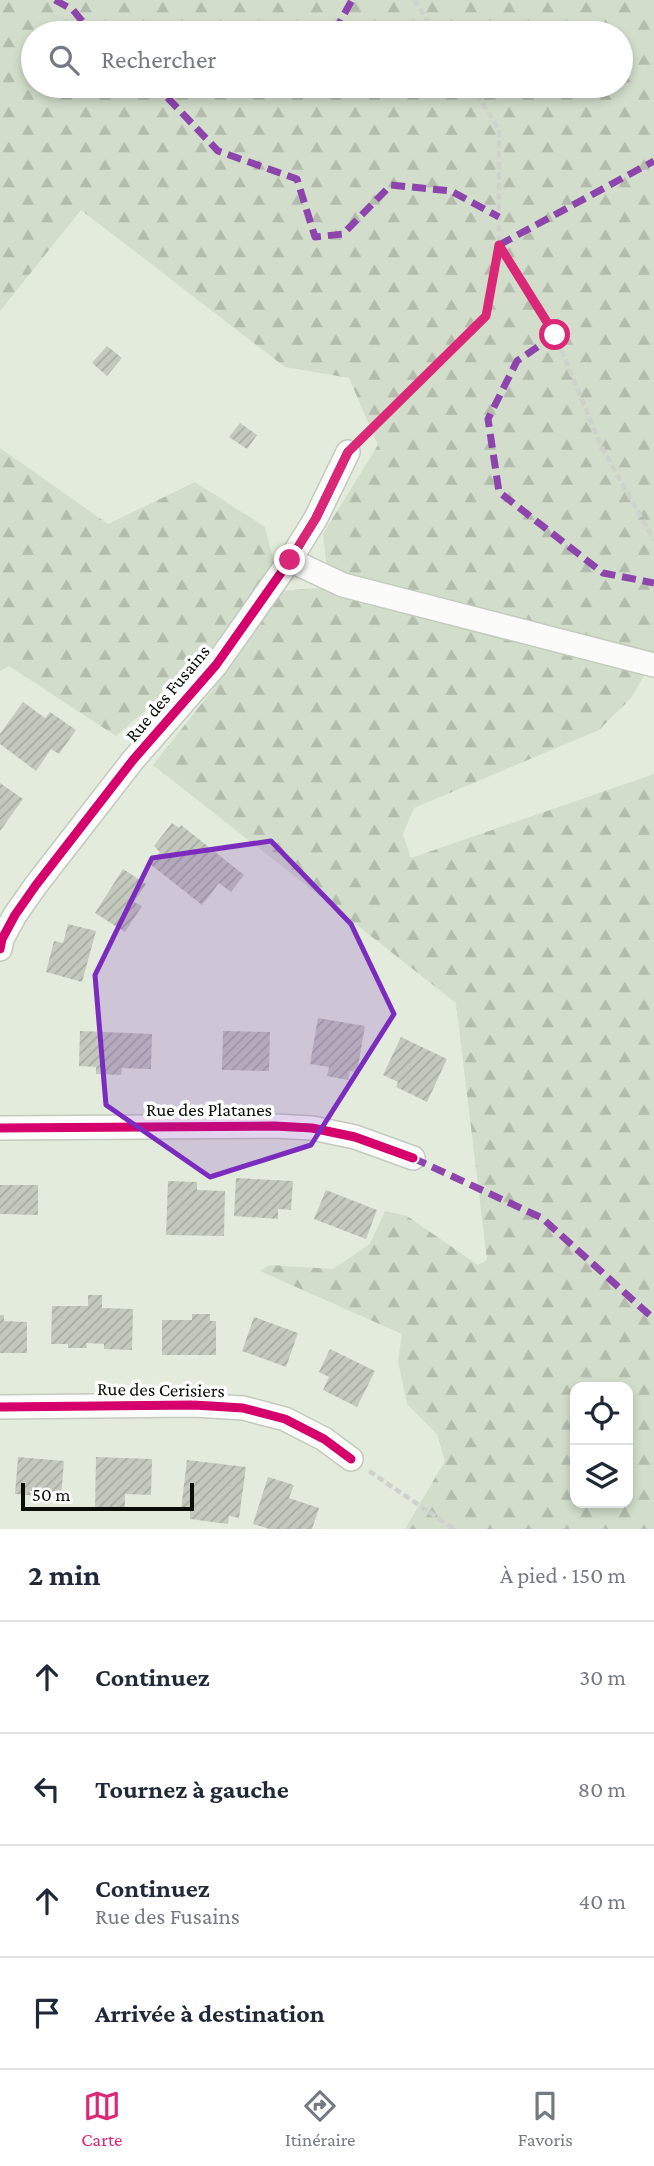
<!DOCTYPE html>
<html lang="fr">
<meta charset="utf-8">
<style>
body{margin:0;font-family:"Crimson Pro",serif;background:#f6f6f7;color:#1f2937}
.controls{position:absolute;right:21px;bottom:21px;display:grid;overflow:hidden;border-radius:14px;box-shadow:0 4px 10px #0003}
.controls button{width:63px;height:63px;display:grid;place-items:center;padding:0;border:0;border-bottom:2px solid #e0e1e3;background:#fff;color:#1f2937;font:35px sans-serif}
.scale{position:absolute;left:21px;bottom:18px;width:173px;box-sizing:border-box;padding-left:7px;border:4px solid #090f06;border-top:0;font-size:19px;line-height:24px;white-space:nowrap;color:#090f06;-webkit-text-stroke:5px #fff;paint-order:stroke}
.stop{position:absolute;width:21px;height:21px;margin:-16px;border:5px solid #db2777;border-radius:50%;background:#fff}
.stop.end{background:#db2777;border-color:#fff;box-shadow:0 2px 7px #0008}
.list{margin:0;padding:0;list-style:none}
h2{display:flex;justify-content:space-between;align-items:center;height:91px;margin:0;padding:0 28px;font-size:30px}
h2 small{font-size:23px;font-weight:400;color:#747a83}
.list li{display:grid;grid-template-columns:46px 1fr auto;gap:21px;align-items:center;box-sizing:border-box;height:112px;padding:0 28px;border-top:2px solid #e0e1e3}
.list b{display:block;font-size:26px;white-space:nowrap}
.list p{margin:0;font-size:23px;white-space:nowrap;color:#747a83}
.list em{font-size:23px;font-style:normal;color:#747a83}
.icon{flex:none;width:38px;height:38px;fill:none;stroke:currentColor;stroke-width:2;stroke-linecap:round;stroke-linejoin:round}
.map{position:relative;flex:none;width:654px;height:1529px;overflow:hidden}
.search{position:absolute;background:#fff;box-shadow:0 4px 10px #0003;left:21px;right:21px;top:21px;height:77px;display:flex;align-items:center;gap:18px;box-sizing:border-box;padding:0 24px;border-radius:38px;color:#747a83;font-size:26px}
.sheet{height:539px;background:#fff}
nav{display:flex;justify-content:space-around;align-items:center;box-sizing:border-box;height:98px;border-top:2px solid #e0e1e3;background:#fff;font-size:19px;color:#747a83}
nav a{display:grid;justify-items:center;gap:4px}
nav .on{color:#db2777}
.map>svg:first-child{display:block}
.forest{fill:url(#forest-firs);fill-rule:evenodd}
.building{fill:url(#building-hatch)}
.lines{fill:none;stroke-linecap:round;stroke-linejoin:round}
.minor-casing{stroke:#c3cabe;stroke-width:26}
.path{stroke:#cfd1cd;stroke-width:4.5;stroke-dasharray:7 3.5;stroke-linecap:butt}
.minor{stroke:#fbfcfa;stroke-width:23}
.quiet{stroke:#8e44ad;stroke-width:7;stroke-dasharray:14 7;stroke-linecap:butt}
.cycleway-casing{stroke:#fff;stroke-width:13}
.cycleway{stroke:#d6006c;stroke-width:9}
.route{stroke:#db2777;stroke-width:9}
.marked{fill:#7b2cbf;fill-opacity:0.2;stroke:#7b2cbf;stroke-width:5;stroke-linejoin:round}
.labels{text-anchor:middle;stroke-width:7;stroke-linejoin:round;paint-order:stroke}
.street-label{font-size:19px;fill:#090f06;stroke:#fff}
</style>
<div class="map">
<svg width="654" height="1529" viewBox="0 0 654 1529">
<defs>
<pattern id="forest-firs" width="22" height="20" patternUnits="userSpaceOnUse" patternTransform="scale(1.75)"><rect width="22" height="20" fill="#d2ddcb"/><path d="M5 1l3.5 6h-7zM16 11l3.5 6h-7z" fill="#b3bcad"/></pattern>
<pattern id="building-hatch" width="6" height="6" patternUnits="userSpaceOnUse" patternTransform="scale(1.75)"><rect width="6" height="6" fill="#c3cabd"/><path d="M-1 1l2-2M0 6l6-6M5 7l2-2" fill="none" stroke="#a6aca1"/></pattern>
</defs>
<rect width="100%" height="100%" fill="#e3ecdc"/>
<path class="forest" d="M0 0H654V659L631 698 599 730 414 808 403 834 411 858 654 774V1529H405L445 1461 437 1434 407 1404 398 1361 402 1334 260 1271 270 1265 333 1269 370 1244 385 1211 407 1216 478 1265 487 1260 456 1003 153 765 214 688 189 673 116 736 9 666 0 671V448L108 524 195 482 265 527 281 591 329 587 323 534 378 445 349 378 285 367 81 210 0 311ZM33 33H621V86H33ZM575 1387H628V1503H575Z"/>
<path class="building" d="M107 346 122 358 107 376 92 363Z
M240 423 257 435 247 449 229 437Z
M23 702 45 718 50 712 76 730 59 754 51 749 36 771 0 744V734Z
M0 783 23 799 0 831Z
M172 823 179 828 181 825 244 875 231 892 219 883 202 905 150 864 160 852 154 846Z
M123 869 146 884 134 902 142 906 125 932 95 913Z
M68 924 96 931 82 982 46 972 54 941 63 943Z
M318 1018 365 1026 357 1072 350 1071 348 1080 327 1076 329 1067 310 1064Z
M80 1031 152 1034 151 1069 122 1068 121 1075 96 1074V1067L79 1066Z
M223 1031 270 1032 269 1071 222 1070Z
M401 1037 447 1059 427 1102 396 1087 398 1082 383 1075Z
M236 1178 293 1181 291 1210 278 1209V1219L234 1216Z
M168 1181 197 1182V1190L225 1191 224 1236 166 1235Z
M0 1185H38V1215L0 1214Z
M326 1190 377 1210 366 1239 314 1219Z
M88 1295H102V1308L133 1309 132 1350 104 1349V1344L86 1343 87 1348H68V1344H51L52 1306H88Z
M192 1314H210V1321H216V1355H162V1320H192Z
M0 1315H4V1321L27 1322V1353H0Z
M254 1317 298 1333 286 1367 242 1351Z
M330 1349 375 1371 357 1407 323 1390 329 1377 319 1372Z
M18 1457 64 1461 61 1498 15 1494Z
M96 1457 152 1459 151 1495 125 1494V1509H95Z
M187 1460 246 1467 239 1518 229 1516 228 1524 190 1519V1511L181 1510Z
M268 1477 294 1485 289 1498 319 1508 312 1529H269L253 1524Z"/>
<g class="lines">
<defs>
<path id="minor" d="M290 560 343 585 654 665
M0 949 2 939 15 915 36 885 133 760 216 665 290 560 316 518 348 452
M0 1128 274 1126 312 1128 355 1137 413 1158
M0 1407 194 1405 243 1408 285 1419 324 1439 351 1459"/>
</defs>
<use href="#minor" class="minor-casing"/>
<path class="path" d="M414 0 436 33
M471 86 499 129V245
M363 437 487 316 499 245 555 335 601 446 654 540
M369 1471 454 1529"/>
<use href="#minor" class="minor"/>
<path class="quiet" d="M55 0 73 10 92 33
M312 33 336 29 352 0
M150 86 167 97 218 151 297 179 315 237 343 234 391 185 451 191 499 217
M499 245 654 161
M555 335 517 361 488 419 499 492 603 573 654 583
M413 1158 542 1218 654 1319"/>
<defs>
<path id="cycleway" d="M0 949 2 939 15 915 36 885 133 760 216 665 290 560 316 518 348 452
M0 1128 274 1126 312 1128 355 1137 413 1158
M0 1407 194 1405 243 1408 285 1419 324 1439 351 1459"/>
</defs>
<use href="#cycleway" class="cycleway-casing"/>
<use href="#cycleway" class="cycleway"/>
</g>
<g class="lines">
<path class="route" d="M290 560 316 518 348 452 486 316 499 245 555 335"/>
</g>
<path class="marked" d="M271 841 351 924 394 1014 311 1145 210 1177 106 1105 95 975 152 858Z"/>
<g class="labels">
<g class="street-label">
<text transform="translate(167 693) rotate(-50)" y="7">Rue des Fusains</text>
<text x="209" y="1116">Rue des Platanes</text>
<text transform="translate(161 1389) rotate(1)" y="7">Rue des Cerisiers</text>
</g>
</g>
</svg>
<div class="controls">
<button><svg class="icon" aria-label="locate" viewBox="0 0 24 24"><circle cx="12" cy="12" r="6"/><path d="M12 2v4M12 18v4M2 12h4M18 12h4"/></svg></button>
<button><svg class="icon" aria-label="layers" viewBox="0 0 24 24"><path d="M12 4l9 5-9 5-9-5zM3 14l9 5 9-5"/></svg></button>
</div>
<div class="scale">50 m</div>
<div class="stop" style="left:555px;top:335px"></div>
<div class="stop end" style="left:290px;top:560px"></div>
<div class="search"><svg class="icon" aria-label="search" viewBox="0 0 24 24"><circle cx="10" cy="10" r="6"/><path d="M15 15l6 6"/></svg>Rechercher</div>
</div>
<section class="sheet">
<h2>2 min<small>À pied · 150 m</small></h2>
<ul class="list">
<li><svg class="icon" aria-label="ahead" viewBox="0 0 24 24"><path d="M12 20V5M6 11l6-6 6 6"/></svg><div><b>Continuez</b></div><em>30 m</em></li>
<li><svg class="icon" aria-label="left" viewBox="0 0 24 24"><path d="M17 20v-9H6M10 6l-5 5 5 5"/></svg><div><b>Tournez à gauche</b></div><em>80 m</em></li>
<li><svg class="icon" aria-label="ahead" viewBox="0 0 24 24"><path d="M12 20V5M6 11l6-6 6 6"/></svg><div><b>Continuez</b><p>Rue des Fusains</p></div><em>40 m</em></li>
<li><svg class="icon" aria-label="arrive" viewBox="0 0 24 24"><path d="M6 21V4h12l-3 4 3 4H6"/></svg><div><b>Arrivée à destination</b></div></li>
</ul>
</section>
<nav>
<a class="on"><svg class="icon" aria-label="map" viewBox="0 0 24 24"><path d="M3 6l6-2 6 2 6-2v14l-6 2-6-2-6 2zM9 4v14M15 6v14"/></svg>Carte</a>
<a><svg class="icon" aria-label="directions" viewBox="0 0 24 24"><path d="M12 3l9 9-9 9-9-9zM9 14v-3h6M13 9l2 2-2 2"/></svg>Itinéraire</a>
<a><svg class="icon" aria-label="saved" viewBox="0 0 24 24"><path d="M7 4h10v16l-5-4-5 4z"/></svg>Favoris</a>
</nav>
